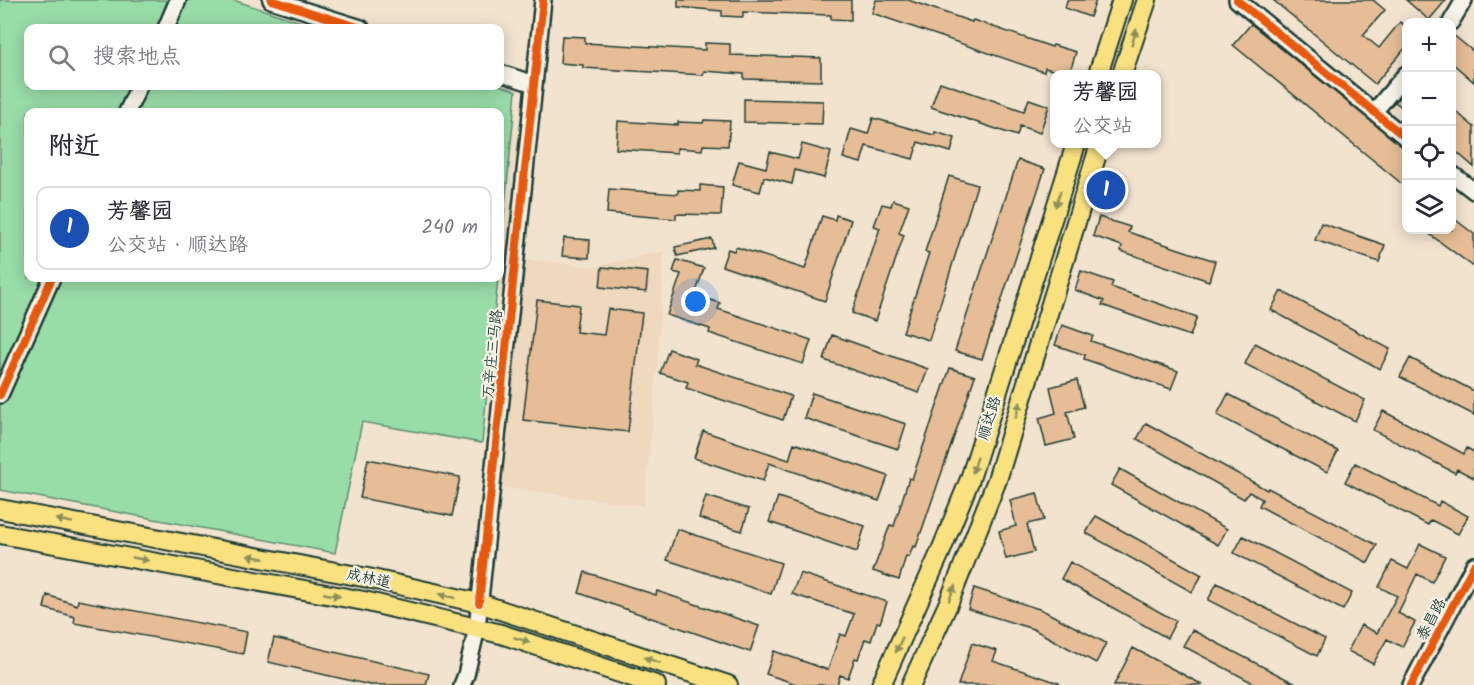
<!DOCTYPE html>
<html lang="zh">
<meta charset="utf-8">
<style>
body{margin:0;font-family:Kalam,"LXGW WenKai TC",sans-serif;background:#f7f7f7;color:#2b2b33}
.controls{position:absolute;right:18px;top:18px;display:grid;overflow:hidden;border-radius:12px;box-shadow:0 3px 15px #0003}
.controls button{width:54px;height:54px;display:grid;place-items:center;padding:0;border:0;border-bottom:2px solid #e1e1e2;background:#fff;color:#2b2b33;font:30px sans-serif}
.you{position:absolute;left:696px;top:302px;width:21px;height:21px;margin:-15px;border:4px solid #fff;border-radius:50%;background:#1a73e8;box-shadow:0 0 0 9px #1a73e833}
.badge{display:grid;place-items:center;width:39px;height:39px;border-radius:50%;background:#1f3d34;color:#fff;font-size:20px;font-weight:700}
.pin{position:absolute;translate:-50% -50%;border:3px solid #fff;box-shadow:0 2px 6px #0006}
.popup{position:absolute;left:1050px;top:70px;width:111px;height:78px;box-sizing:border-box;display:grid;place-content:center;border-radius:12px;background:#fff;filter:drop-shadow(0 2px 4px #0005);font-size:20px;white-space:nowrap;color:#7c7c81}
.popup b{font-size:22px;color:#2b2b33}
.popup::after{content:'';position:absolute;left:50%;top:100%;margin-left:-12px;border:12px solid transparent;border-top-color:#fff}
.list{margin:0;padding:0;list-style:none}
h2{display:flex;justify-content:space-between;align-items:center;height:78px;margin:0;padding:0 24px;font-size:26px}
h2 small{font-size:20px;font-weight:400;color:#7c7c81}
.list li{display:grid;grid-template-columns:39px 1fr auto;gap:18px;align-items:center;box-sizing:border-box;height:84px;margin:0 12px 12px;padding:0 12px;border:2px solid #e1e1e2;border-radius:12px}
.list b{display:block;font-size:22px;white-space:nowrap}
.list p{margin:0;font-size:20px;white-space:nowrap;color:#7c7c81}
.list em{font-size:20px;font-style:normal;color:#7c7c81}
.icon{flex:none;width:33px;height:33px;fill:none;stroke:currentColor;stroke-width:2;stroke-linecap:round;stroke-linejoin:round}
.map{position:relative;flex:none;width:1474px;height:685px;overflow:hidden}
.search{position:absolute;background:#fff;box-shadow:0 3px 15px #0003;left:24px;top:24px;width:480px;height:66px;display:flex;align-items:center;gap:15px;box-sizing:border-box;padding:0 21px;border-radius:12px;color:#7c7c81;font-size:22px}
.panel{position:absolute;background:#fff;box-shadow:0 3px 15px #0003;left:24px;top:108px;width:480px;height:174px;border-radius:12px}
.map>svg:first-child{display:block}
.built{fill:#eed8be}
.green{fill:#98dca8;stroke:#5c8c6e;stroke-width:1.5}
.building{fill:#e6bd96;stroke:#1f3d34;stroke-width:1.5}
.lines{fill:none;stroke-linecap:round;stroke-linejoin:round}
.minor-casing{stroke:#1f3d34;stroke-width:20}
.major-casing{stroke:#1f3d34;stroke-width:22}
.minor{stroke:#f7f3e8;stroke-width:15}
.major{stroke:#fae180;stroke-width:18}
.cycleway-casing{stroke:#f7f3e8;stroke-width:11}
.cycleway{stroke:#e8590c;stroke-width:8}
.oneway{fill:#8c8f5a}
.labels{text-anchor:middle;stroke-width:4.5;stroke-linejoin:round;paint-order:stroke}
.street-label{font-size:15px;fill:#1f3d34;stroke:#f7f3e8}
</style>
<div class="map">
<svg width="1474" height="685" viewBox="0 0 1474 685">
<rect width="100%" height="100%" fill="#f2e3cf"/>
<filter id="ink" filterUnits="userSpaceOnUse"><feTurbulence type="fractalNoise" baseFrequency=".0167" numOctaves="2"/><feDisplacementMap in="SourceGraphic" scale="12" xChannelSelector="R" yChannelSelector="G"/><feConvolveMatrix kernelMatrix="1 2 1 2 8 2 1 2 1" color-interpolation-filters="sRGB"/></filter>
<g filter="url(#ink)">
<path class="built" d="M664 251 656 381 644 506 500 487 523 259 593 267Z"/>
<path class="green" d="M0 0H233L319 28H28V86L500 85 516 91 500 258V112H28V278H498L482 443 362 422 335 553 0 490Z"/>
<path class="building" d="M678 0H851V20L831 19V15L743 12V17L722 16V11L678 7Z
M876 0H908L972 22 973 20 1052 47 1053 45 1076 52 1069 75 1045 68 1044 72 872 13Z
M1067 0H1096L1090 17 1065 8Z
M1273 0H1373L1385 10 1363 35 1379 48 1400 22 1407 27V46L1375 84Z
M1406 0H1446L1429 20Z
M1251 24 1407 150V188L1233 45Z
M1452 34 1474 52V82L1452 63Z
M562 36 585 37V43L705 50V43L730 44V55L821 58V81L744 79V74L704 71 703 75 583 68V65L560 63Z
M940 82 1024 111 1029 99 1049 106 1040 133 1020 126 1017 136 931 107Z
M1407 89V111L1395 102Z
M744 99 823 101 822 124 744 122Z
M1452 108 1474 127V167L1452 148Z
M873 118 934 135 935 132 955 138 951 152 918 142 913 159 866 146 861 163 843 158 851 129 868 134Z
M704 120 730 121 728 146 703 145 702 150 677 148V153L616 149 618 121 678 125V122L703 123Z
M802 144 831 152 824 178 795 170 792 184 764 177 760 192 732 185 739 161 766 168 770 152 798 159Z
M1018 160 1045 169 982 359 955 351Z
M949 176 977 185 929 340 903 332 929 253 925 252Z
M700 185 723 187 721 215 676 214V219L607 213 609 189 678 194V190L700 191Z
M893 200 909 205 899 233 904 235 875 321 852 313 880 228 874 226 882 204 891 206Z
M836 215 851 220 825 301 722 266 728 249 734 251 736 247 805 269 822 216 835 220Z
M1099 217 1130 227 1128 232 1215 261 1209 281 1121 251 1122 246 1093 236Z
M1452 217 1474 234V267L1424 230H1452Z
M1321 223 1385 245 1379 262 1315 240Z
M564 238 590 240 589 258 562 256Z
M712 239 714 248 677 256 675 247Z
M677 260 704 268 695 295 720 303 718 309 811 340 803 364 709 333 710 329 667 315 681 274 673 272Z
M602 267 648 272 646 292 600 287Z
M1081 271 1113 282 1111 287 1197 317 1190 336 1102 305 1104 301 1075 290Z
M1281 291 1390 349 1380 369 1271 310Z
M537 300 579 305 576 332 604 335 608 309 642 313 628 432 523 420Z
M1062 325 1093 336 1091 341 1178 371 1171 389 1084 359 1085 355 1055 345Z
M832 335 928 369 919 393 824 360Z
M1255 343 1365 400 1355 421 1245 364Z
M669 349 697 359 695 364 791 396 783 420 686 388 688 382 660 373Z
M1410 358 1474 391V415L1400 377Z
M950 368 975 376 916 547 913 546 909 557 906 556 899 580 873 571 890 525 894 526 909 478 912 479Z
M1077 380 1084 407 1067 412 1074 439 1046 446 1039 418 1056 413 1050 387Z
M812 393 906 424 898 449 804 418Z
M1228 394 1338 451 1327 472 1217 415Z
M1383 411 1464 454 1467 448 1474 452V478L1457 469 1455 473 1373 430Z
M1146 423 1267 490 1268 488 1377 545 1368 563 1259 506 1262 499 1249 492 1244 499 1137 439Z
M703 431 789 460 794 443 888 476 879 501 769 463 763 481 694 458Z
M368 459 460 477 452 516 360 498Z
M1355 463 1438 506 1440 501 1468 516 1458 534 1431 520 1428 525 1345 482Z
M1120 469 1227 529 1218 545 1111 485Z
M1037 493 1044 520 1027 524 1034 552 1006 559 999 531 1016 526 1010 500Z
M706 496 749 509 742 531 699 518Z
M778 497 865 526 857 552 769 522Z
M1096 516 1202 575 1192 592 1086 533Z
M677 529 781 563 771 594 667 560Z
M1243 536 1352 593 1343 610 1234 553Z
M1420 544 1445 556 1432 582 1417 574 1398 613 1415 622 1402 647 1387 639 1373 664 1348 651 1361 625 1377 633 1397 596 1379 587 1392 561 1408 569Z
M1070 562 1176 621 1167 638 1061 579Z
M585 572 656 595 657 591 759 626 750 652 579 593Z
M800 573 887 602 880 623 877 622 871 641 865 639 858 659 855 658 848 678 840 675 837 685H799L766 674 774 651 828 670 840 634 846 636 854 614 792 594Z
M1217 583 1325 639 1317 656 1208 600Z
M974 588 1042 610 1106 643 1096 663 1033 629 968 609Z
M47 595 77 605 78 600 247 632 243 654 74 623 75 617 44 608Z
M1192 630 1298 685H1257L1183 646Z
M274 638 429 674 426 685H370L268 662Z
M972 643 997 651 993 661 1059 683V685H958Z
M1133 648 1203 685H1114Z"/>
<g class="lines">
<defs>
<path id="minor" d="M271 0 361 28
M1237 0 1406 138
M1451 22 1464 0
M166 28 178 0
M500 73 534 84
M127 112 139 86
M1374 112 1406 74
M1452 174 1474 191
M0 395 52 278
M462 685 466 675 477 628 543 0
M1411 685 1474 565"/>
<path id="major" d="M1098 74 1122 0
M1122 74 1147 0
M0 509 368 578 479 603 728 685
M0 534 364 601 501 634 656 685
M881 685 940 553 970 479 1076 144
M911 685 949 602 997 480 1100 144"/>
</defs>
<use href="#minor" class="minor-casing"/>
<use href="#major" class="major-casing"/>
<use href="#minor" class="minor"/>
<use href="#major" class="major"/>
<defs>
<path id="cycleway" d="M271 0 361 28
M1237 0 1406 138
M0 395 52 278
M479 603 543 0
M1411 685 1474 565"/>
</defs>
<use href="#cycleway" class="cycleway-casing"/>
<use href="#cycleway" class="cycleway"/>
</g>
<defs><path id="oneway-solid" d="M-6-.8H1V-3.2L6.5 0L1 3.2V.8H-6Z" transform="scale(1.5)"/></defs>
<g class="oneway">
<use href="#oneway-solid" transform="translate(1134 37) rotate(-72)"/>
<use href="#oneway-solid" transform="translate(1058 199) rotate(108)"/>
<use href="#oneway-solid" transform="translate(1018 410) rotate(-73)"/>
<use href="#oneway-solid" transform="translate(975 465) rotate(107)"/>
<use href="#oneway-solid" transform="translate(64 521) rotate(-170)"/>
<use href="#oneway-solid" transform="translate(256 557) rotate(-169)"/>
<use href="#oneway-solid" transform="translate(140 559) rotate(11)"/>
<use href="#oneway-solid" transform="translate(952 593) rotate(-68)"/>
<use href="#oneway-solid" transform="translate(332 595) rotate(11)"/>
<use href="#oneway-solid" transform="translate(447 596) rotate(-167)"/>
<use href="#oneway-solid" transform="translate(522 640) rotate(18)"/>
<use href="#oneway-solid" transform="translate(899 645) rotate(114)"/>
<use href="#oneway-solid" transform="translate(652 660) rotate(-162)"/>
</g>
</g>
<g class="labels">
<g class="street-label">
<text transform="translate(492 354) rotate(-84)" y="5">万辛庄三马路</text>
<text transform="translate(989 418) rotate(-73)" y="5">顺达路</text>
<text transform="translate(369 578) rotate(12)" y="5">成林道</text>
<text transform="translate(1431 619) rotate(-62)" y="5">泰昌路</text>
</g>
</g>
</svg>
<div class="controls">
<button>+</button>
<button>−</button>
<button><svg class="icon" aria-label="locate" viewBox="0 0 24 24"><circle cx="12" cy="12" r="6"/><path d="M12 2v4M12 18v4M2 12h4M18 12h4"/></svg></button>
<button><svg class="icon" aria-label="layers" viewBox="0 0 24 24"><path d="M12 4l9 5-9 5-9-5zM3 14l9 5 9-5"/></svg></button>
</div>
<div class="you"></div>
<div class="pin badge" style="left:1106px;top:190px;background:#1a4fb4">1</div>
<div class="popup"><b>芳馨园</b>公交站</div>
<div class="search"><svg class="icon" aria-label="search" viewBox="0 0 24 24"><circle cx="10" cy="10" r="6"/><path d="M15 15l6 6"/></svg>搜索地点</div>
<section class="panel">
<h2>附近<small></small></h2>
<ul class="list">
<li><span class="badge" style="background:#1a4fb4">1</span><div><b>芳馨园</b><p>公交站 · 顺达路</p></div><em>240 m</em></li>
</ul>
</section>
</div>
